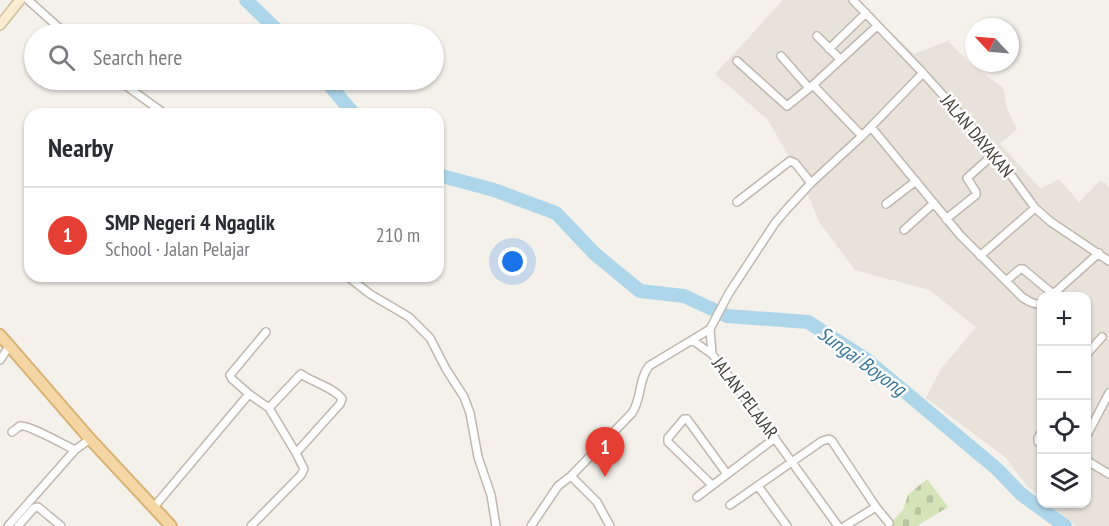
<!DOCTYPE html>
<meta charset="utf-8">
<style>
body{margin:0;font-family:"PT Sans Narrow",sans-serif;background:#f2f2f3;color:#2b2b33}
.controls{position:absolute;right:18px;bottom:18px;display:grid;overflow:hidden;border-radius:12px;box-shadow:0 2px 4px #0004}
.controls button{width:54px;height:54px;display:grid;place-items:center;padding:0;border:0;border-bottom:2px solid #e1e1e2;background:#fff;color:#2b2b33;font:30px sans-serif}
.compass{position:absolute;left:965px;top:18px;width:54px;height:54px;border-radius:50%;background:#fff;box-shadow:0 2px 4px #0004;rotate:296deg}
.you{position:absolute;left:513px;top:262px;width:21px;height:21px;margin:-15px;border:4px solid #fff;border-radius:50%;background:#1a73e8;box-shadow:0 0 0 9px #1a73e833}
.badge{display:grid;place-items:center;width:39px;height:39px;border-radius:50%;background:#e43f32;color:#fff;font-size:20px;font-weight:700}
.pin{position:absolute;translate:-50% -50px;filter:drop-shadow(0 2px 3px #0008)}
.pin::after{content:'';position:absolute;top:32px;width:21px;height:18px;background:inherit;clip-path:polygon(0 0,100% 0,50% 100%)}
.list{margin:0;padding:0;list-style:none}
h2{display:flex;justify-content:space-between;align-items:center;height:78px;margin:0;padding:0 24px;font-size:26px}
h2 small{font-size:20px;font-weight:400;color:#7c7c81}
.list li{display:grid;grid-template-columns:39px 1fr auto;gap:18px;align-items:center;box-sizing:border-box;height:96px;padding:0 24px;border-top:2px solid #e1e1e2}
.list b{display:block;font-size:22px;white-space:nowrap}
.list p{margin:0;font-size:20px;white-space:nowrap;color:#7c7c81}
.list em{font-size:20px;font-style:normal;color:#7c7c81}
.icon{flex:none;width:33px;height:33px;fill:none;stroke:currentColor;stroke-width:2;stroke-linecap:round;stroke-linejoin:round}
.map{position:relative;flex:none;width:1109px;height:526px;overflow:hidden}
.search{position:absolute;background:#fff;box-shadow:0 2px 4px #0004;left:24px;top:24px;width:420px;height:66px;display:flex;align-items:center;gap:15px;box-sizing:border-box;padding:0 21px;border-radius:33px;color:#7c7c81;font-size:22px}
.panel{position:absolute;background:#fff;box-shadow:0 2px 4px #0004;left:24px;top:108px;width:420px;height:174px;border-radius:18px}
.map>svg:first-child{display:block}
.residential{fill:#e7e2da}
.cemetery{fill:url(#cemetery-stones)}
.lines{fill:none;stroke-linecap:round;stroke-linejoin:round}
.river{stroke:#aed6ea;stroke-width:14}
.street-casing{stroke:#bfb7ae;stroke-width:10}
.secondary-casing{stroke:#cfbf9f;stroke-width:12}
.primary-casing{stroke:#d8b375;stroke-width:14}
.street{stroke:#fff;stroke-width:7}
.secondary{stroke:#f9ecd0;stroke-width:9}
.primary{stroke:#f4d7a4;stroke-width:10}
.labels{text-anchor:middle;stroke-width:5;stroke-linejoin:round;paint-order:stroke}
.street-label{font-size:18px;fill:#47413a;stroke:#fff}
.water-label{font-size:20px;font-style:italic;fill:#39789a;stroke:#fff}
</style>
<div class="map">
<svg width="1109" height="526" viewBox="0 0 1109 526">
<defs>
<pattern id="cemetery-stones" width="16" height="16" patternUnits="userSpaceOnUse" patternTransform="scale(1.5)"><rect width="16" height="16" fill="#d4e4b8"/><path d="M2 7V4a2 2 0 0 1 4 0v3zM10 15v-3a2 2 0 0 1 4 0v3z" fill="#b7c59f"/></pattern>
</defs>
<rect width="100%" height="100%" fill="#f4f1eb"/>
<path class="residential" d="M783 0H857L914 54 948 41 970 63 1003 88 1007 109 1017 129 1000 144 1041 189 1059 179 1079 202 1101 180 1109 187V526H1077L1048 504H1086V296H1042L1041 498 1027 486 1006 458 926 398 941 369 976 327 929 290 855 270 819 222 800 175 767 119 715 74Z"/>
<path class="cemetery" d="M927 479 948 507 917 526H888L903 510 908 495Z"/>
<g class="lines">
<path class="river" d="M246 0 281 34
M325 80 354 114
M438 175 494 190 556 213 595 254 640 291 684 296 727 316 808 322 867 360 997 469 1021 494 1065 526"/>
<defs>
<path id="street" d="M28 0 66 34
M853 0 923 73 995 153 1035 208 1051 222 1109 261
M817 36 840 59
M829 49 866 13
M781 56 809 88
M737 61 787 106 813 85 877 26
M118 80 165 114
M813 85 862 136
M871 127 960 235 1022 297C1028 301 1034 305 1042 304
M737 202 790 161 795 163 811 183
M886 204 916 181
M946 219 976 195V192L967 178 995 153
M904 230 934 203
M980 256 1035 208
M347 276 370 294 409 317 430 338 446 369 464 397 470 413 478 457 491 495 496 526
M1006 281 1020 269H1023L1053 294
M1051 296 1099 253
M710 329 712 354
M692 340 710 329 729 293 775 223 786 210 811 183 862 136 923 73
M1086 355 1102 337
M0 360 10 345
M249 394 232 379 230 375 266 332
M269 408 301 374C312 382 335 388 342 399L340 404 296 453
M1042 431 1038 438V442L1042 444
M12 432C14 431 18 427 20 426 28 424 66 446 75 450
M1086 437 1109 393
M1086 460 1109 474
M571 476 597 502 610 526
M712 485 668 442V438L684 419H687L727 474
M758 486 787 526
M697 497 775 438
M730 505 822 441 829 439 832 441 876 507 889 523
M154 507 249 394 269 408 296 453 304 469 301 475 251 526
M8 526 75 450 90 439
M18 526 34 508 38 507 61 526
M531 526 558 486 571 476 632 413C642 399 638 380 649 366L692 340 712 354 768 429 838 526
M845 526 876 507"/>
<path id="secondary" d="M0 25 20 0"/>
<path id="primary" d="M0 335 90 439 171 526"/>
</defs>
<use href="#street" class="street-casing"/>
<use href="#secondary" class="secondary-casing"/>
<use href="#primary" class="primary-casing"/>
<use href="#street" class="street"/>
<use href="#secondary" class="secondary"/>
<use href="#primary" class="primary"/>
</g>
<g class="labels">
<g class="street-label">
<text transform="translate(977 136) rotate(50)" y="6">JALAN DAYAKAN</text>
<text transform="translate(745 398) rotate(53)" y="6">JALAN PELAJAR</text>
</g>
<g class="water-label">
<text transform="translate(862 361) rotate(36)" y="7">Sungai Boyong</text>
</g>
</g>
</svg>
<div class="controls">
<button>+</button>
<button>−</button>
<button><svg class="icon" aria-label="locate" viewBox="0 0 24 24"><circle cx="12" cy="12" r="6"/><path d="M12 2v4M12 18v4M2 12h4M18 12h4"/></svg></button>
<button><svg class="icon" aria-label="layers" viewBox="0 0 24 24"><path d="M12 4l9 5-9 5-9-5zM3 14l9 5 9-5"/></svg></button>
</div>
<svg class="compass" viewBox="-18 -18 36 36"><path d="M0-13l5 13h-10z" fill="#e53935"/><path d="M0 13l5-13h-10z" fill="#7c7c81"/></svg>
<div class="you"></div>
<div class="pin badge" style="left:605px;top:477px">1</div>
<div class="search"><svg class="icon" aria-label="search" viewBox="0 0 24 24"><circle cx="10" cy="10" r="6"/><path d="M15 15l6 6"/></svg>Search here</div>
<section class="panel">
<h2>Nearby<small></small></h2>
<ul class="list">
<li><span class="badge">1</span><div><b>SMP Negeri 4 Ngaglik</b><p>School · Jalan Pelajar</p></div><em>210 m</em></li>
</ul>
</section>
</div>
